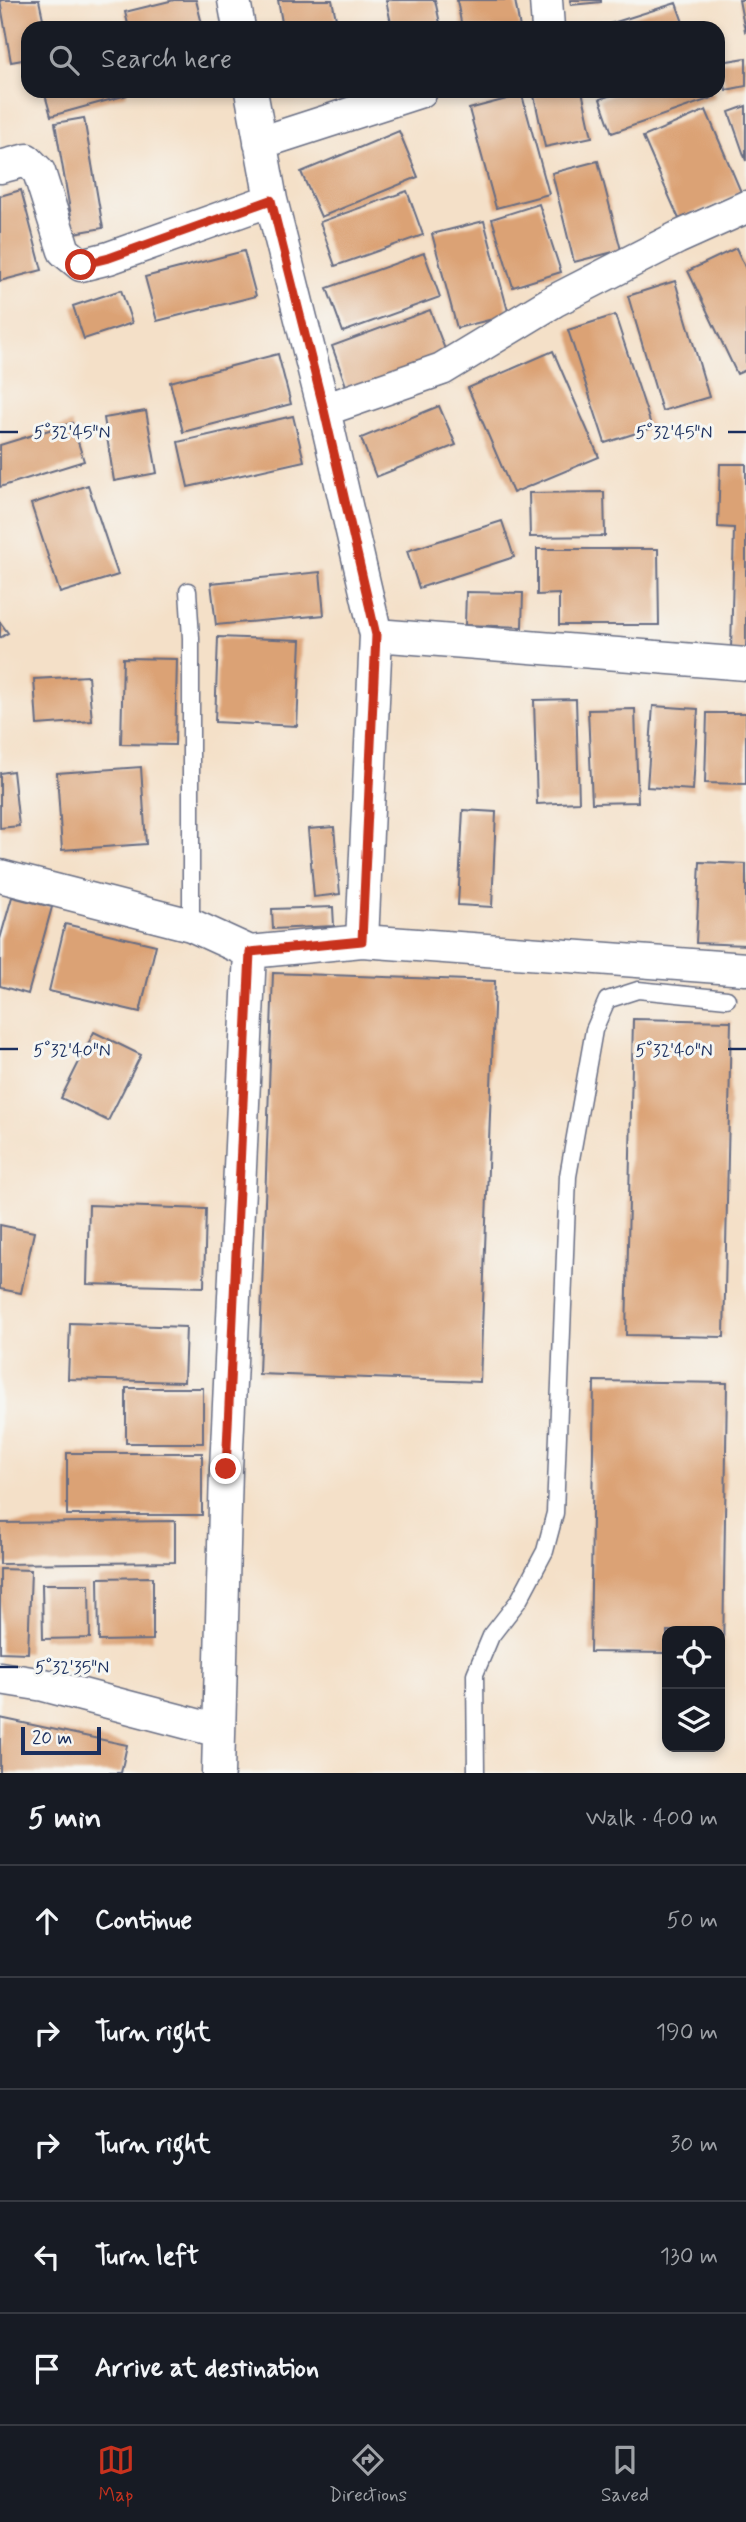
<!DOCTYPE html>
<meta charset="utf-8">
<style>
body{margin:0;font-family:Mynerve,sans-serif;background:#242831;color:#f1f3f6}
.controls{position:absolute;right:21px;bottom:21px;display:grid;overflow:hidden;border-radius:14px;box-shadow:0 4px 10px #0003}
.controls button{width:63px;height:63px;display:grid;place-items:center;padding:0;border:0;border-bottom:2px solid #363941;background:#171b24;color:#f1f3f6;font:35px sans-serif}
.scale{position:absolute;left:21px;bottom:18px;width:80px;box-sizing:border-box;padding-left:7px;border:4px solid #1b2f5e;border-top:0;font-size:19px;line-height:24px;white-space:nowrap;color:#1b2f5e;-webkit-text-stroke:5px #f6f6f2;paint-order:stroke}
.stop{position:absolute;width:21px;height:21px;margin:-16px;border:5px solid #c8321e;border-radius:50%;background:#fff}
.stop.end{background:#c8321e;border-color:#fff;box-shadow:0 2px 7px #0008}
.list{margin:0;padding:0;list-style:none}
h2{display:flex;justify-content:space-between;align-items:center;height:91px;margin:0;padding:0 28px;font-size:30px}
h2 small{font-size:23px;font-weight:400;color:#9ea1a6}
.list li{display:grid;grid-template-columns:46px 1fr auto;gap:21px;align-items:center;box-sizing:border-box;height:112px;padding:0 28px;border-top:2px solid #363941}
.list b{display:block;font-size:26px;white-space:nowrap}
.list em{font-size:23px;font-style:normal;color:#9ea1a6}
.icon{flex:none;width:38px;height:38px;fill:none;stroke:currentColor;stroke-width:2;stroke-linecap:round;stroke-linejoin:round}
.map{position:relative;flex:none;width:746px;height:1773px;overflow:hidden}
.search{position:absolute;background:#171b24;box-shadow:0 4px 10px #0003;left:21px;right:21px;top:21px;height:77px;display:flex;align-items:center;gap:18px;box-sizing:border-box;padding:0 24px;border-radius:21px;color:#9ea1a6;font-size:26px}
.sheet{height:651px;background:#171b24}
nav{display:flex;justify-content:space-around;align-items:center;box-sizing:border-box;height:98px;border-top:2px solid #363941;background:#171b24;font-size:19px;color:#9ea1a6}
nav a{display:grid;justify-items:center;gap:4px}
nav .on{color:#c8321e}
.map>svg:first-child{display:block}
.building{fill:#dba275}
.lines{fill:none;stroke-linecap:round;stroke-linejoin:round}
.service-casing{stroke:#676d83;stroke-width:19}
.minor-casing{stroke:#676d83;stroke-width:35}
.service{stroke:#fff;stroke-width:16}
.minor{stroke:#fff;stroke-width:32}
.route{stroke:#c8321e;stroke-width:9}
.ticks{fill:none;stroke:#1b2f5e;stroke-width:2.5}
.ticks-label{font-size:18px;text-anchor:middle;fill:#1b2f5e;stroke:#f6f6f2;stroke-width:6;stroke-linejoin:round;paint-order:stroke}
</style>
<div class="map">
<svg width="746" height="1773" viewBox="0 0 746 1773">
<rect width="100%" height="100%" fill="#f6f6f2"/>
<filter id="ink" filterUnits="userSpaceOnUse"><feTurbulence type="fractalNoise" baseFrequency=".0143" numOctaves="2"/><feDisplacementMap in="SourceGraphic" scale="14" xChannelSelector="R" yChannelSelector="G"/><feConvolveMatrix kernelMatrix="1 2 1 2 8 2 1 2 1" color-interpolation-filters="sRGB"/></filter>
<filter id="wash" filterUnits="userSpaceOnUse"><feTurbulence type="fractalNoise" baseFrequency=".00686" numOctaves="4" result="noise"/><feDisplacementMap in="SourceGraphic" scale="28" xChannelSelector="R" yChannelSelector="G"/><feGaussianBlur stdDeviation="1.57" result="paint"/><feColorMatrix in="noise" values="0 0 0 0 0 0 0 0 0 0 0 0 0 0 0 0 0 1.4 0 .05"/><feComposite in="paint" operator="in"/></filter>
<g filter="url(#wash)">
<rect width="100%" height="100%" fill="#f4e0c8"/>
<g id="blocks">
<path class="building" d="M0 0H39L45 28H28V59L11 62Z
M174 0H196L203 28H129L125 12Z
M278 0H332L338 28H283Z
M386 0H435L441 28H392Z
M457 0H515L520 28H462Z
M570 0H601V2L571 5Z
M739 0H746V30L745 31Z
M676 3 685 28H601L600 27Z
M746 58V86L726 90 721 62Z
M44 91H126L127 95 51 116Z
M533 91H582L592 137 545 147Z
M622 91H713L715 97 612 133 600 99Z
M522 95 549 194 496 208 469 109Z
M746 106V161L729 112Z
M706 110 741 192 679 219 643 137Z
M84 118 103 228 74 233 55 123Z
M399 131 418 177 321 217 301 172Z
M598 161 621 250 574 262 552 173Z
M21 190 42 270 0 281V196Z
M407 191 423 235 335 266 320 222Z
M539 204 561 272 513 287 492 219Z
M484 221 509 315 457 328 432 234Z
M736 248 746 269V370L737 374 688 271Z
M244 251 256 296 157 321 145 277Z
M424 253 440 297 343 332 327 288Z
M675 281 709 397 662 411 628 296Z
M121 290 132 323 84 339 73 306Z
M430 310 449 360 350 397 332 346Z
M615 315 652 428 605 443 568 330Z
M553 351 599 457 513 493 468 388Z
M278 354 291 404 183 432 170 382Z
M439 406 456 445 376 477 361 438Z
M146 411 157 473 114 481 104 418Z
M293 416 304 461 188 487 178 442Z
M72 423 84 461 0 487V445Z
M720 464H746V652L731 651 734 528 718 527Z
M88 485 118 575 60 593 31 504Z
M604 492 605 536 530 537 529 493Z
M502 521 514 557 419 588 407 551Z
M537 549H658L659 625H559V594L537 595Z
M320 572 324 615 216 625 211 583Z
M466 592 523 593 522 627 465 625Z
M0 622 8 633 0 638Z
M218 637 301 640 297 726 215 722Z
M123 658 177 659 175 745 121 744Z
M88 676 92 721 37 725 34 679Z
M576 699 579 802 537 804 534 700Z
M653 706 698 709 693 790 647 787Z
M635 709 638 802 592 803 588 710Z
M707 713H746V784L705 783Z
M141 767 146 844 62 850 57 773Z
M13 771 19 826 0 828V773Z
M463 810 496 812 492 907 458 905Z
M334 827 340 894 314 897 308 829Z
M700 862 746 864V945L696 943Z
M12 897 52 907 28 994 0 986V939Z
M333 907 334 926 273 929 272 909Z
M65 924 156 945 140 1012 49 991Z
M273 973 495 981 480 1382 259 1374Z
M633 1019 731 1021 724 1337 626 1335Z
M94 1032 141 1055 108 1121 61 1098Z
M89 1205 206 1209 204 1287 87 1284Z
M0 1225 34 1232 21 1293 0 1289Z
M70 1323 186 1327 184 1382 68 1379Z
M594 1381 727 1383 723 1653H720V1631H667V1653L590 1652Z
M126 1388H203V1443H126Z
M67 1453H202V1515H67Z
M175 1521V1562L0 1564V1523Z
M0 1569 31 1570 28 1653 0 1652Z
M153 1577V1640L99 1641 98 1578Z
M42 1584H89L90 1638 43 1639Z
M0 1718 127 1745 121 1773H0Z"/>
</g>
</g>
<g filter="url(#ink)">
<use href="#blocks" fill-opacity="0" stroke="#676d83" stroke-width="2"/>
<g class="lines">
<defs>
<path id="service" d="M188 591 191 638V925
M476 1773 475 1674 491 1636 519 1600 545 1551 555 1513 568 1176 594 1030 607 1000 638 990 727 999"/>
<path id="minor" d="M234 0 239 28
M546 0 548 28
M251 91 271 200 324 410 376 635 362 941
M260 143 421 91
M0 167 27 160 39 172 64 251 81 265 109 258 271 200
M324 410 442 369 554 301 677 238 746 207
M376 635 746 664
M0 876 191 925 250 952 362 941 746 969
M0 1678 44 1685 219 1731
M218 1773 226 1469 250 952"/>
</defs>
<use href="#service" class="service-casing"/>
<use href="#minor" class="minor-casing"/>
<use href="#service" class="service"/>
<use href="#minor" class="minor"/>
</g>
</g>
<g class="lines" filter="url(#ink)">
<path class="route" d="M81 265 109 258 271 200 324 410 376 635 362 941 250 952 226 1469"/>
</g>
<path class="ticks" d="M0 432H18M728 432H746M0 1049H18M728 1049H746M0 1667H18"/>
<g class="ticks-label">
<text x="72" y="438">5°32'45"N</text>
<text x="674" y="438">5°32'45"N</text>
<text x="72" y="1056">5°32'40"N</text>
<text x="674" y="1056">5°32'40"N</text>
<text x="72" y="1673">5°32'35"N</text>
</g>
</svg>
<div class="controls">
<button><svg class="icon" aria-label="locate" viewBox="0 0 24 24"><circle cx="12" cy="12" r="6"/><path d="M12 2v4M12 18v4M2 12h4M18 12h4"/></svg></button>
<button><svg class="icon" aria-label="layers" viewBox="0 0 24 24"><path d="M12 4l9 5-9 5-9-5zM3 14l9 5 9-5"/></svg></button>
</div>
<div class="scale">20 m</div>
<div class="stop" style="left:81px;top:265px"></div>
<div class="stop end" style="left:226px;top:1469px"></div>
<div class="search"><svg class="icon" aria-label="search" viewBox="0 0 24 24"><circle cx="10" cy="10" r="6"/><path d="M15 15l6 6"/></svg>Search here</div>
</div>
<section class="sheet">
<h2>5 min<small>Walk · 400 m</small></h2>
<ul class="list">
<li><svg class="icon" aria-label="ahead" viewBox="0 0 24 24"><path d="M12 20V5M6 11l6-6 6 6"/></svg><div><b>Continue</b></div><em>50 m</em></li>
<li><svg class="icon" aria-label="right" viewBox="0 0 24 24"><path d="M7 20v-9h11M14 6l5 5-5 5"/></svg><div><b>Turn right</b></div><em>190 m</em></li>
<li><svg class="icon" aria-label="right" viewBox="0 0 24 24"><path d="M7 20v-9h11M14 6l5 5-5 5"/></svg><div><b>Turn right</b></div><em>30 m</em></li>
<li><svg class="icon" aria-label="left" viewBox="0 0 24 24"><path d="M17 20v-9H6M10 6l-5 5 5 5"/></svg><div><b>Turn left</b></div><em>130 m</em></li>
<li><svg class="icon" aria-label="arrive" viewBox="0 0 24 24"><path d="M6 21V4h12l-3 4 3 4H6"/></svg><div><b>Arrive at destination</b></div></li>
</ul>
</section>
<nav>
<a class="on"><svg class="icon" aria-label="map" viewBox="0 0 24 24"><path d="M3 6l6-2 6 2 6-2v14l-6 2-6-2-6 2zM9 4v14M15 6v14"/></svg>Map</a>
<a><svg class="icon" aria-label="directions" viewBox="0 0 24 24"><path d="M12 3l9 9-9 9-9-9zM9 14v-3h6M13 9l2 2-2 2"/></svg>Directions</a>
<a><svg class="icon" aria-label="saved" viewBox="0 0 24 24"><path d="M7 4h10v16l-5-4-5 4z"/></svg>Saved</a>
</nav>
